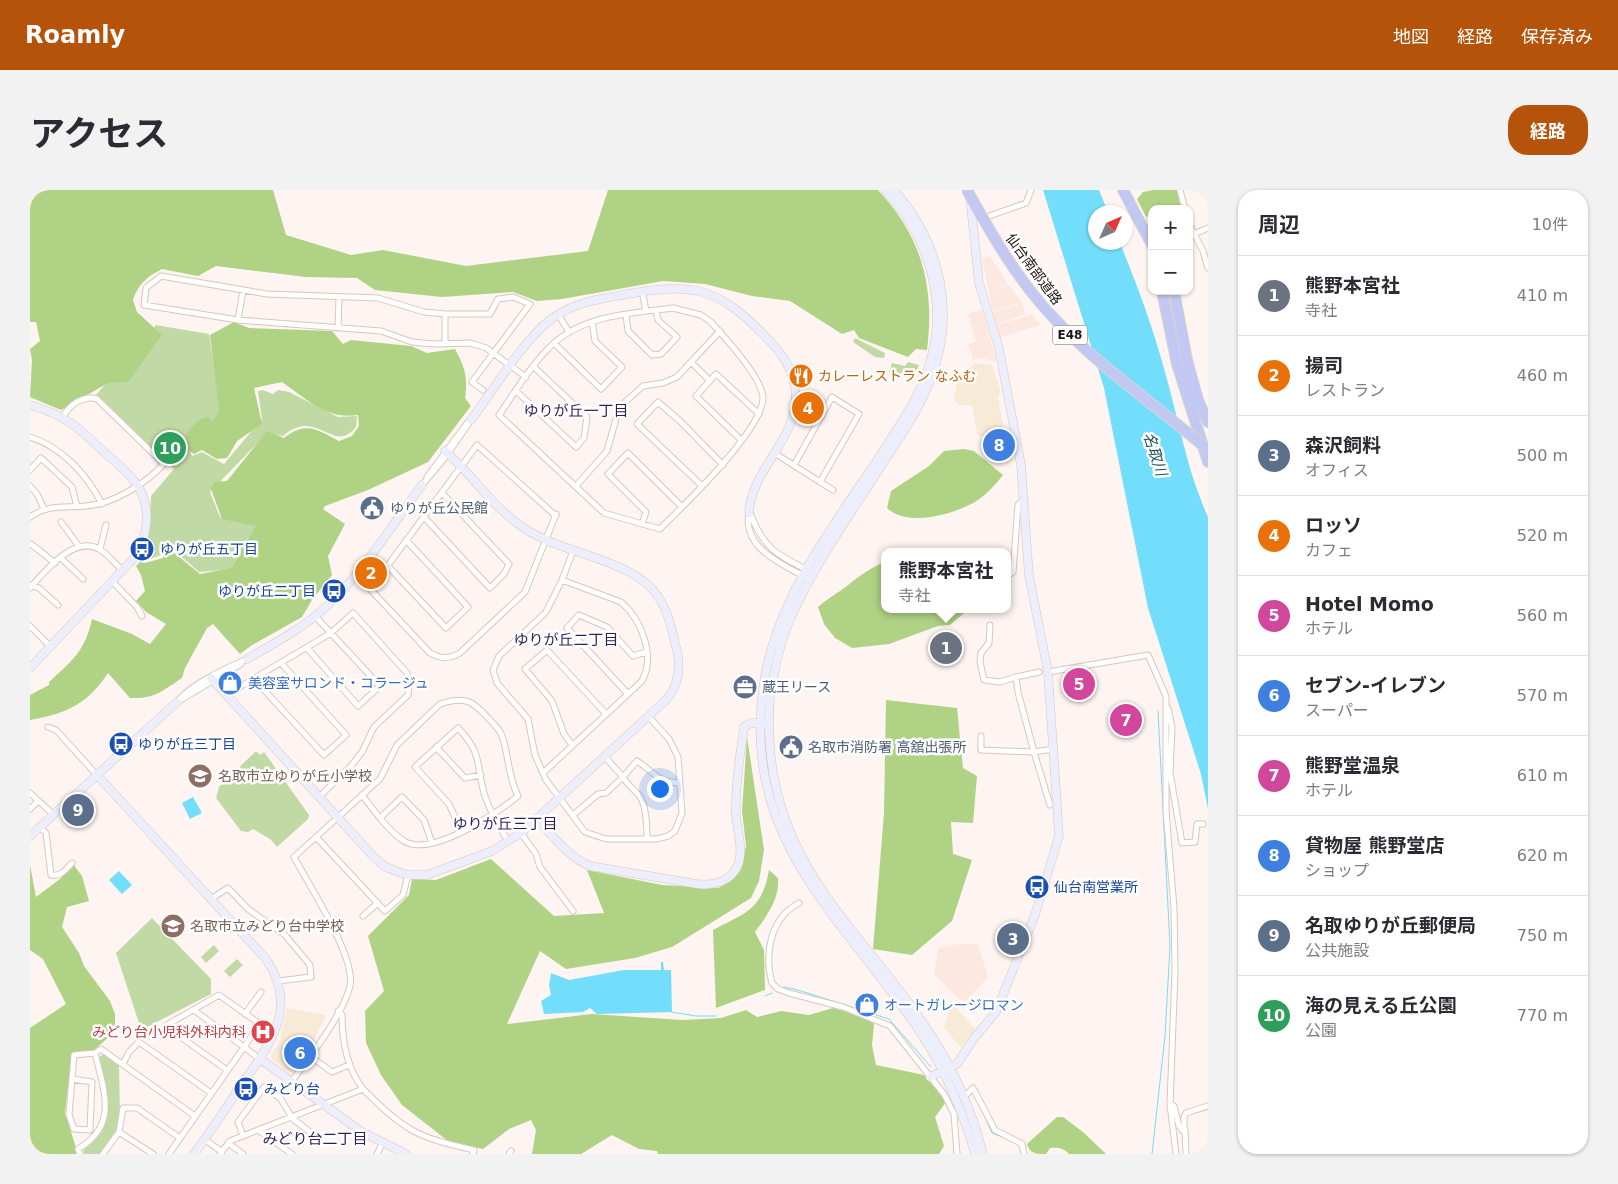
<!DOCTYPE html>
<html lang="ja">
<meta charset="utf-8">
<style>
body{margin:0;font-family:"DejaVu Sans","Noto Sans JP",sans-serif;background:#f2f2f3;color:#2b2b33}
.controls{position:absolute;right:15px;top:15px;display:grid;overflow:hidden;border-radius:10px;box-shadow:0 1px 4px #0004}
.controls button{width:45px;height:45px;display:grid;place-items:center;padding:0;border:0;border-bottom:1px solid #e1e1e2;background:#fff;color:#2b2b33;font:25px sans-serif}
.compass{position:absolute;left:1058px;top:15px;width:45px;height:45px;border-radius:50%;background:#fff;box-shadow:0 1px 4px #0004;rotate:45deg}
.you{position:absolute;left:629px;top:598px;width:18px;height:18px;margin:-12px;border:4px solid #fff;border-radius:50%;background:#1a73e8;box-shadow:0 0 0 8px #1a73e833}
.badge{display:grid;place-items:center;width:32px;height:32px;border-radius:50%;background:#b45309;color:#fff;font-size:16px;font-weight:700}
.pin{position:absolute;translate:-50% -50%;border:2px solid #fff;box-shadow:0 1px 5px #0006}
.popup{position:absolute;left:851px;top:358px;width:130px;height:65px;box-sizing:border-box;display:grid;place-content:center;border-radius:10px;background:#fff;filter:drop-shadow(0 1px 4px #0005);font-size:16px;white-space:nowrap;color:#7c7c81}
.popup b{font-size:19px;color:#2b2b33}
.popup::after{content:'';position:absolute;left:50%;top:100%;margin-left:-10px;border:10px solid transparent;border-top-color:#fff}
.list{margin:0;padding:0;list-style:none}
h2{display:flex;justify-content:space-between;align-items:center;height:65px;margin:0;padding:0 20px;font-size:21px}
h2 small{font-size:16px;font-weight:400;color:#7c7c81}
.list li{display:grid;grid-template-columns:32px 1fr auto;gap:15px;align-items:center;box-sizing:border-box;height:80px;padding:0 20px;border-top:1px solid #e1e1e2}
.list b{display:block;font-size:19px;white-space:nowrap}
.list p{margin:0;font-size:16px;white-space:nowrap;color:#7c7c81}
.list em{font-size:16px;font-style:normal;color:#7c7c81}
.map{position:relative;flex:none;width:1178px;height:964px;overflow:hidden;border-radius:20px}
header{display:flex;align-items:center;gap:30px;box-sizing:border-box;height:70px;padding:0 25px;background:#b45309;color:#fff}
header strong{font-size:24px}
nav{display:flex;gap:28px;margin-inline-start:auto;font-size:18px}
.intro{display:flex;align-items:center;justify-content:space-between;box-sizing:border-box;height:120px;padding:0 30px}
h1{margin:0;font-size:35px}
.button{padding:12px 22px;border-radius:20px;background:#b45309;color:#fff;font-size:18px;font-weight:700}
main{display:flex;gap:30px;padding:0 30px}
aside{flex:1;background:#fff;border-radius:20px;box-shadow:0 1px 4px #0004}
.map>svg:first-child{display:block}
.commercial{fill:#f7ebd7}
.industrial{fill:#fce8e0}
.green{fill:#c1d9a5}
.forest{fill:#b0d285}
.water{fill:#72defc}
.lines{fill:none;stroke-linecap:round;stroke-linejoin:round}
.stream{stroke:#72defc;stroke-width:1}
.street-casing{stroke:#dcc5bd;stroke-width:7}
.secondary-casing{stroke:#dcc5bd;stroke-width:9}
.highway-casing{stroke:#d6d5d5;stroke-width:12}
.street{stroke:#fff;stroke-width:5}
.secondary{stroke:#edeefb;stroke-width:8}
.highway{stroke:#c3c8f2;stroke-width:10}
.highway-bridge-casing{stroke:#d6d5d5;stroke-width:12;stroke-linecap:butt}
.highway-bridge{stroke:#c3c8f2;stroke-width:10}
.labels{text-anchor:middle;stroke-width:5;stroke-linejoin:round;paint-order:stroke}
.shield{fill:#fff;stroke:#615c5a;stroke-width:1}
.shield-label{font-size:12px;font-weight:bold;fill:#1d1613}
.street-label{font-size:14px;fill:#1d1613;stroke:#fff}
.food-label{font-size:14px;fill:#c56008;stroke:#fff;text-anchor:start}
.service-label{font-size:14px;fill:#4e5e75;stroke:#fff;text-anchor:start}
.transit-label{font-size:14px;fill:#164399;stroke:#fff;text-anchor:start}
.shop-label{font-size:14px;fill:#366cbe;stroke:#fff;text-anchor:start}
.education-label{font-size:14px;fill:#785e54;stroke:#fff;text-anchor:start}
.health-label{font-size:14px;fill:#be3a42;stroke:#fff;text-anchor:end}
.neighbourhood-label{font-size:15px;fill:#2e1d57;stroke:#fff}
.water-label{font-size:15px;font-style:italic;fill:#22515e;stroke:#fff}
</style>
<header>
<strong>Roamly</strong>
<nav><a>地図</a><a>経路</a><a>保存済み</a></nav>
</header>
<div class="intro"><h1>アクセス</h1><a class="button">経路</a></div>
<main>
<div class="map">
<svg width="1178" height="964" viewBox="0 0 1178 964">
<rect width="100%" height="100%" fill="#fef4f1"/>
<path class="commercial" d="M946 173 962 175 971 203 968 206 973 236 950 247 947 244 942 215H928L924 209 927 191 933 182Z
M923 814 945 839 931 858 914 838 919 821Z
M257 818 296 825 281 856 263 882H260L242 870 241 865 250 851Z"/>
<path class="industrial" d="M960 66 978 94 960 101 979 95 992 112 963 122 952 68Z
M992 113 996 124 967 134 963 123Z
M952 120 967 172 952 168 943 170 938 154 946 152 938 124Z
M1002 124 1011 135 970 147 967 135Z
M929 754H948L958 787 934 813 904 785 908 758Z"/>
<path class="green" d="M126 135 179 144 191 222 183 232 156 250 162 266 172 262 194 274 232 229 228 201 233 200 243 204 248 200 259 202 308 227 327 226 326 237C303 266 287 216 253 246L237 243 180 302 190 327 228 336 204 379 169 382 144 360 115 371 108 366 120 334 121 306 144 279 66 205Z
M825 148 855 163 854 168 845 167 823 152Z
M878 172 889 175 886 183 875 187 859 183 862 173 875 176Z
M226 561 230 565 234 562 279 625 278 629 247 657 240 649 223 639 218 642 211 641 186 608 189 597Z
M122 728 181 789V804L117 837 109 833 86 763Z
M184 755 189 761 176 773 171 767Z
M207 769 213 775 200 787 194 781Z
M74 864 89 876 90 930 85 942 70 964H54L53 961C89 928 78 910 68 868Z"/>
<path class="forest" d="M0 0H243L256 45 321 65 353 60 436 76 558 61 578 0H848C892 47 905 97 897 160L886 159 878 167 829 148 824 140 812 144 760 111 722 106 675 94 633 91 532 109 507 111 483 102 412 107 345 100 327 88 276 87 186 76 168 86 132 79C117 87 109 93 103 110L107 122 132 145 98 192 78 193 31 220 0 207 2 170 0 159 10 151 6 132H0Z
M1123 0H1147L1151 19 1137 17 1135 19H1122V25L1116 27 1107 9 1113 2Z
M204 132 219 138 302 141 313 154 321 150 381 156 397 163 425 159C435 177 438 188 435 208L441 216 398 272 338 300 295 316 293 319 315 334 298 366 302 385 282 410 272 427 222 455 210 464 183 434 177 438 155 478 152 488C132 501 125 509 100 508L78 483C58 514 35 524 0 530V505L19 495V492C42 471 55 461 62 429L102 444 120 454 136 434 116 422 106 411 115 401 111 385 106 376 110 372 115 373 133 368 134 361 138 358 170 384 202 378 226 336 192 329 181 299 184 292 197 291 237 241 254 248C276 231 286 239 309 251L322 246 329 236 328 225C296 230 277 209 252 192L224 198 232 234 207 251 197 268 187 269 172 260 164 264 154 257C154 244 164 230 177 227L183 231 189 220 180 145Z
M934 259 944 261 973 285C966 294 958 303 948 310 926 324 878 338 857 318L861 301 899 276 914 261Z
M855 372V419H939L920 435 908 436 859 454 822 458 805 448 794 434 788 417C798 408 808 403 817 396 831 385 838 379 855 372Z
M856 510 927 518 933 578 947 586 943 633 921 632 923 664 942 670 922 731 882 765 843 759 854 623Z
M717 547 734 660 729 691 721 708 642 757 605 768 536 779 510 761 477 834 562 824 652 830 691 828 716 820 727 827 751 821 779 825 803 818 835 827 844 834 842 855 846 875 894 885 916 912 905 927 914 956 909 964H628L627 961 609 959 582 945 551 964H502L506 940 501 930 479 939 453 959 418 951 372 915 351 885 336 853 335 821 354 801 338 746 379 705 382 689 406 690 461 669 524 726 574 723 557 680 632 695 689 698 711 680 716 656 712 621Z
M43 674 52 686 59 711 37 717 32 737 49 763 54 776 80 811 85 824V834L81 845 63 861 42 862 35 923 48 964H0V838L36 814 13 769 0 760V675L6 707 30 689Z
M739 680 748 688C750 708 737 726 725 742L734 760 735 800 686 818 683 740C716 723 732 720 739 680Z
M1027 927H1033L1053 942 1076 964H1039C1034 958 1028 957 1020 958L1016 964C1006 964 1000 964 997 954Z"/>
<path class="water" d="M1013 0H1069L1078 22H1066V52L1090 53C1107 95 1123 137 1135 182 1149 231 1157 281 1178 327V619L1171 584 1118 418 1074 198Z
M163 607 172 623 160 629 152 613Z
M89 681 102 695 92 704 79 690Z
M631 772H633L634 780H641L642 822 567 824 560 818 553 822 514 824 511 811 521 805 519 795 521 783 539 790 594 780H631Z"/>
<g class="lines">
<path class="stream" d="M754 797 768 800 859 829 901 877
M735 806 742 803
M641 822 666 826H686
M949 914 962 943 975 948
M1122 964 1135 846 1140 756 1128 521"/>
<defs>
<path id="street" d="M1150 0 1155 19
M951 29 996 13 1001 0
M1159 34 1173 61 1178 78
M1164 44 1178 38
M612 101 616 121
M643 118 671 125 681 132C695 148 731 186 733 207 734 239 654 315 630 339L574 323 469 225C486 201 502 173 523 154 555 125 602 123 643 118Z
M415 124V154
M528 124 539 142
M596 125 598 141 622 165 631 164 647 147 628 130 626 120
M208 130 213 100
M308 138 309 108
M524 153 571 199 592 177 565 151 562 132
M661 172 680 191
M453 200 442 192 500 114 483 107 468 109 460 124H415L394 122 348 108 237 104 131 86 116 98 114 115 208 130 351 141 382 152 404 154 440 153 456 158 496 187
M486 201 546 257 554 248 557 227 504 177
M0 247C32 257 57 285 72 314
M711 250 666 206 686 184 729 224
M746 264 790 292 829 224 802 207 764 275
M0 280 11 268 42 297 47 317
M397 287 438 232
M790 292 803 300
M392 295 414 269 441 230
M0 296 7 304 14 319
M546 296 577 261 588 222 594 213 613 196 633 193 647 187 690 141
M672 296 607 234 628 212 650 231 693 275
M719 323C712 358 751 373 775 387
M720 323C734 359 746 364 779 381
M0 327C19 314 35 318 56 316 84 314 116 293 134 274L67 209C53 205 39 215 33 227
M394 327 460 398 474 384 479 374 412 303
M31 332 48 355
M612 334 616 322 578 284 598 263 652 317
M1 354 25 373
M70 359 76 335
M543 361 532 390 516 422 469 466 463 480 467 493 498 529 505 565 516 590 555 642 576 649H627L638 646 645 641 652 623 648 567 639 549 619 527
M31 368 53 389
M358 376 416 438 438 417 376 350
M326 384 400 463C411 469 419 469 430 463L495 402 526 324
M977 386 983 382 988 315 995 308
M82 391 107 417 112 426
M0 395 9 398 28 415
M0 398C15 381 44 345 69 359 78 364 85 374 92 380
M341 398 447 255 526 326
M960 435 959 453 951 463 950 472 954 490 970 492 986 487
M0 436 20 456
M277 458 328 516 350 496 285 426
M1018 482 1118 465 1136 506V621L1144 718 1145 782 1140 914 1146 964
M224 489 294 565 316 545 251 473
M598 504 537 438 549 425 577 437 603 466 616 462
M196 505 301 443 323 423 377 483 379 493 378 505 344 537 332 562 321 576 289 607
M147 512C162 493 195 479 217 469
M147 512 211 474
M1138 518 1142 537 1140 583 1152 653 1165 652 1167 634H1173
M18 537 26 540 66 584
M951 546V560L1004 562 988 502 986 487 1009 482
M542 555 534 544 522 511 495 479 517 460 576 524
M406 557 435 588 451 585
M575 567 593 587 607 571C624 582 627 592 649 593
M513 583 612 491C626 466 611 429 591 412L532 390
M0 603 24 625
M1020 615 1004 562 1024 559
M0 619 8 611
M543 625 568 604 576 603 593 587C597 594 603 599 609 605 616 614 617 638 617 649
M351 627 372 607 394 630 402 653
M10 637 16 643 21 685C31 687 35 680 42 673
M431 641 419 614 385 577 428 538C454 565 445 574 455 606 460 622 469 636 478 651
M491 643 506 664 510 677 543 721
M286 647 355 721 373 705 378 685
M181 709 198 698 218 719 255 745 280 775 281 787 248 791
M769 713C740 728 734 764 742 793L748 799 759 803 813 817 860 836 914 904 924 924 927 964
M333 726 348 713
M164 820 214 857 230 834 189 805 135 836 197 880
M215 824 231 802
M280 866 302 882 319 875
M93 874 99 862 109 852 181 903
M42 889 62 892 60 940 44 939 39 925 44 865 65 863
M262 891C279 868 314 823 320 796 326 767 279 695 264 667L350 589 367 555 410 514C436 505 444 512 460 530 465 535 470 540 472 546 479 566 478 587 488 606 467 623 401 668 374 651 357 640 344 620 332 605
M333 899C375 941 386 947 444 960L443 964
M934 907 943 898 965 940 992 954 994 964
M1140 914 1144 916 1149 936 1154 942V927L1156 923 1178 916
M1155 939 1156 964
M228 940 262 964
M89 942 123 964
M213 946 208 932 234 897 250 908 263 929 284 945
M174 949 192 962
M198 953 213 964
M50 964 48 959C89 935 74 901 65 863L71 859 165 926
M73 964 89 942 93 918H107L150 948
M139 964 214 857 230 869
M190 964 200 951 333 899C316 877 312 851 312 825L308 821
M347 964 352 954
M479 964 481 961"/>
<path id="secondary" d="M855 0C899 47 919 113 899 176 889 208 868 238 850 266 805 334 750 403 735 486 706 650 813 725 892 845 916 882 933 922 945 964
M864 0C911 54 927 124 900 191 888 222 869 249 851 276 820 325 786 372 762 425 750 451 744 480 740 508 738 529 739 548 741 568 754 681 828 740 889 827 918 868 941 915 953 964
M0 215C34 224 49 238 74 262 84 271 97 281 105 292 122 315 119 345 104 368L0 478
M441 230C463 201 495 147 524 127 545 113 567 109 592 105 659 93 685 94 735 146 749 160 762 176 765 197 772 248 721 277 719 323
M217 469C245 453 273 438 297 416 334 381 362 335 392 295
M181 488 342 665 354 676 366 681 378 685H397L462 661 491 643 636 510C650 494 651 473 645 453 642 440 639 425 632 413 609 368 534 366 494 338 463 318 443 285 415 261
M66 584 236 769C270 819 239 855 210 897 195 920 180 942 164 964
M507 629C523 646 538 667 560 676L667 694C683 696 701 692 708 675 714 660 707 641 706 625 705 596 710 566 714 537L721 533H735
M0 646 147 512
M230 869 332 942 376 964
M900 887 927 874 945 847 966 822 1005 725 1029 646 1018 482 999 386 991 275 969 158 949 93 940 7"/>
<path id="highway" d="M1093 0 1122 55
M1132 101 1147 174 1178 272
M1144 101 1157 170 1168 210 1178 232"/>
</defs>
<use href="#street" class="street-casing"/>
<use href="#secondary" class="secondary-casing"/>
<use href="#highway" class="highway-casing"/>
<use href="#street" class="street"/>
<use href="#secondary" class="secondary"/>
<use href="#highway" class="highway"/>
<defs>
<path id="highway-bridge" d="M937 0C962 45 987 89 1022 126 1068 177 1127 215 1178 260"/>
</defs>
<use href="#highway-bridge" class="highway-bridge-casing"/>
<use href="#highway-bridge" class="highway-bridge"/>
</g>
<defs>
<symbol id="restaurant-disc" viewBox="-11 -11 22 22"><circle r="9.5" fill="#e8710a" stroke="#fff"/><path d="M-5-6h1v4h1v-4h1v4h1v-4h1v5L-1.5 .5V6h-2V.5L-5-1ZM5-6V6H3V1.5H1.5Q1.5-4 5-6Z" fill="#fff"/></symbol>
<symbol id="civic-disc" viewBox="-11 -11 22 22"><circle r="9.5" fill="#5c6f8a" stroke="#fff"/><path d="M-.6-6.5H3V-4.5H.6V-3L4-1V1h2V6H-6V1h2V-1L-.6-3ZM-1.2 2.5V6h2.4V2.5Z" fill="#fff"/></symbol>
<symbol id="bus-disc" viewBox="-11 -11 22 22"><circle r="9.5" fill="#1a4fb4" stroke="#fff"/><path d="M-5-6H5V4H4V6H2V4H-2V6H-4V4H-5ZM-3.5-4V0h7V-4ZM-3.5 1.2v1.5H-2V1.2ZM2 1.2v1.5H3.5V1.2Z" fill="#fff"/></symbol>
<symbol id="shop-disc" viewBox="-11 -11 22 22"><circle r="9.5" fill="#3f7fe0" stroke="#fff"/><path d="M-5-2.5h2.3a2.7 3.5 0 0 1 5.4 0H5L5.5 6h-11ZM-1.5-2.5h3a1.5 2.3 0 0 0-3 0Z" fill="#fff"/></symbol>
<symbol id="office-disc" viewBox="-11 -11 22 22"><circle r="9.5" fill="#5c6f8a" stroke="#fff"/><path d="M-6-3h4V-5.5h4V-3h4V5H-6ZM-1-4.5V-3h2v-1.5ZM-6 0V1H6V0Z" fill="#fff"/></symbol>
<symbol id="school-disc" viewBox="-11 -11 22 22"><circle r="9.5" fill="#8d6e63" stroke="#fff"/><path d="M0-5L7-2L0 1L-7-2ZM-4 1L0 2.5L4 1V4Q0 6-4 4Z" fill="#fff"/></symbol>
<symbol id="hospital-disc" viewBox="-11 -11 22 22"><circle r="9.5" fill="#e0444e" stroke="#fff"/><path d="M-5-5h3v3.5h4V-5h3V5h-3V1.5h-4V5h-3Z" fill="#fff"/></symbol>
</defs>
<g fill-rule="evenodd">
<use href="#restaurant-disc" x="757" y="172" width="28" height="28"/>
<use href="#civic-disc" x="328" y="304" width="28" height="28"/>
<use href="#bus-disc" x="98" y="345" width="28" height="28"/>
<use href="#bus-disc" x="290" y="387" width="28" height="28"/>
<use href="#shop-disc" x="186" y="479" width="28" height="28"/>
<use href="#office-disc" x="701" y="483" width="28" height="28"/>
<use href="#bus-disc" x="77" y="540" width="28" height="28"/>
<use href="#civic-disc" x="747" y="543" width="28" height="28"/>
<use href="#school-disc" x="156" y="572" width="28" height="28"/>
<use href="#bus-disc" x="993" y="683" width="28" height="28"/>
<use href="#school-disc" x="129" y="722" width="28" height="28"/>
<use href="#shop-disc" x="823" y="801" width="28" height="28"/>
<use href="#hospital-disc" x="219" y="828" width="28" height="28"/>
<use href="#bus-disc" x="202" y="885" width="28" height="28"/>
</g>
<g class="labels">
<rect class="shield" x="1022.5" y="135.5" width="35" height="19" rx="4"/>
<g class="shield-label">
<text x="1040" y="149">E48</text>
</g>
<g class="street-label">
<text transform="translate(1004 79) rotate(54)" y="5">仙台南部道路</text>
</g>
<g class="food-label">
<text x="788" y="191">カレーレストラン なふむ</text>
</g>
<g class="service-label">
<text x="360" y="323">ゆりが丘公民館</text>
<text x="732" y="502">蔵王リース</text>
<text x="778" y="562">名取市消防署 高舘出張所</text>
</g>
<g class="transit-label">
<text x="130" y="364">ゆりが丘五丁目</text>
<text x="286" y="406" text-anchor="end">ゆりが丘二丁目</text>
<text x="108" y="559">ゆりが丘三丁目</text>
<text x="1024" y="702">仙台南営業所</text>
<text x="234" y="904">みどり台</text>
</g>
<g class="shop-label">
<text x="218" y="498">美容室サロンド・コラージュ</text>
<text x="854" y="820">オートガレージロマン</text>
</g>
<g class="education-label">
<text x="188" y="591">名取市立ゆりが丘小学校</text>
<text x="160" y="741">名取市立みどり台中学校</text>
</g>
<g class="health-label">
<text x="216" y="847">みどり台小児科外科内科</text>
</g>
<g class="neighbourhood-label">
<text x="546" y="226">ゆりが丘一丁目</text>
<text x="536" y="455">ゆりが丘二丁目</text>
<text x="475" y="639">ゆりが丘三丁目</text>
<text x="285" y="954">みどり台二丁目</text>
</g>
<g class="water-label">
<text transform="translate(1125 264) rotate(72)" y="5">名取川</text>
</g>
</g>
</svg>
<div class="controls">
<button>+</button>
<button>−</button>
</div>
<svg class="compass" viewBox="-18 -18 36 36"><path d="M0-13l5 13h-10z" fill="#e53935"/><path d="M0 13l5-13h-10z" fill="#7c7c81"/></svg>
<div class="you"></div>
<div class="pin badge" style="left:916px;top:458px;background:#6b7280">1</div>
<div class="popup"><b>熊野本宮社</b>寺社</div>
<div class="pin badge" style="left:341px;top:383px;background:#e8710a">2</div>
<div class="pin badge" style="left:983px;top:749px;background:#5c6f8a">3</div>
<div class="pin badge" style="left:778px;top:218px;background:#e8710a">4</div>
<div class="pin badge" style="left:1049px;top:494px;background:#d1479c">5</div>
<div class="pin badge" style="left:270px;top:863px;background:#3f7fe0">6</div>
<div class="pin badge" style="left:1096px;top:530px;background:#d1479c">7</div>
<div class="pin badge" style="left:969px;top:255px;background:#3f7fe0">8</div>
<div class="pin badge" style="left:48px;top:620px;background:#5c6f8a">9</div>
<div class="pin badge" style="left:140px;top:258px;background:#2e9e5b">10</div>
</div>
<aside>
<h2>周辺<small>10件</small></h2>
<ul class="list">
<li><span class="badge" style="background:#6b7280">1</span><div><b>熊野本宮社</b><p>寺社</p></div><em>410 m</em></li>
<li><span class="badge" style="background:#e8710a">2</span><div><b>揚司</b><p>レストラン</p></div><em>460 m</em></li>
<li><span class="badge" style="background:#5c6f8a">3</span><div><b>森沢飼料</b><p>オフィス</p></div><em>500 m</em></li>
<li><span class="badge" style="background:#e8710a">4</span><div><b>ロッソ</b><p>カフェ</p></div><em>520 m</em></li>
<li><span class="badge" style="background:#d1479c">5</span><div><b>Hotel Momo</b><p>ホテル</p></div><em>560 m</em></li>
<li><span class="badge" style="background:#3f7fe0">6</span><div><b>セブン-イレブン</b><p>スーパー</p></div><em>570 m</em></li>
<li><span class="badge" style="background:#d1479c">7</span><div><b>熊野堂温泉</b><p>ホテル</p></div><em>610 m</em></li>
<li><span class="badge" style="background:#3f7fe0">8</span><div><b>貸物屋 熊野堂店</b><p>ショップ</p></div><em>620 m</em></li>
<li><span class="badge" style="background:#5c6f8a">9</span><div><b>名取ゆりが丘郵便局</b><p>公共施設</p></div><em>750 m</em></li>
<li><span class="badge" style="background:#2e9e5b">10</span><div><b>海の見える丘公園</b><p>公園</p></div><em>770 m</em></li>
</ul>
</aside>
</main>
